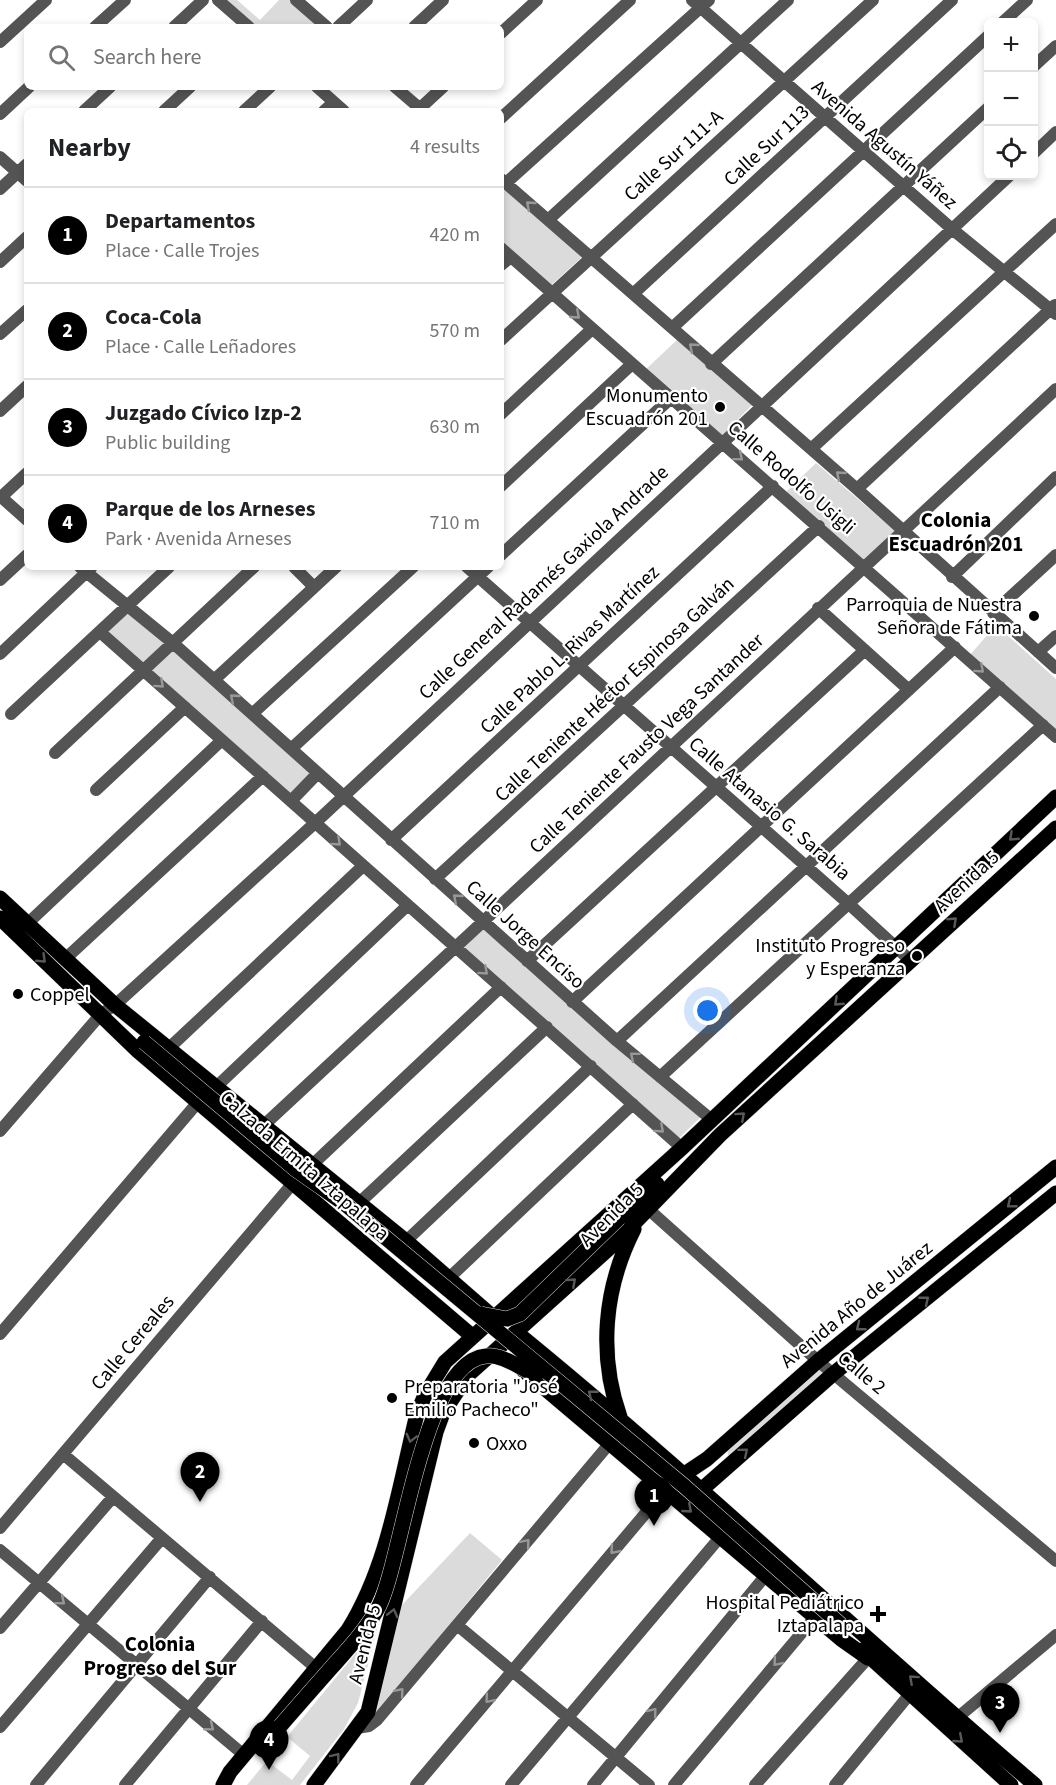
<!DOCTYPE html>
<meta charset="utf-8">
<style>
body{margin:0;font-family:"Source Sans 3",sans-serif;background:#f6f6f6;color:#202124}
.controls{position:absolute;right:18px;top:18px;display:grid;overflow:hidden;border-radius:9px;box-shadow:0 3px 9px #0003}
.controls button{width:54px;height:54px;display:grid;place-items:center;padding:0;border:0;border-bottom:2px solid #e0e0e0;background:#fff;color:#202124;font:30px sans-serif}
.you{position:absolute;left:708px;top:1011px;width:21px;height:21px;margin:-15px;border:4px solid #fff;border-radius:50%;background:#1a73e8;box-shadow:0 0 0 9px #1a73e833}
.badge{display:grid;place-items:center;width:39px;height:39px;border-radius:50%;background:#000;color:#fff;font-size:20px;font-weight:700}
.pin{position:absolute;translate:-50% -50px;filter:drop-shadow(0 2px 3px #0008)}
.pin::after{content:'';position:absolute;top:32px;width:21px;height:18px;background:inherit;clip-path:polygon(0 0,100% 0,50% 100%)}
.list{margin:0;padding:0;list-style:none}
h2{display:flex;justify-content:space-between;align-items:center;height:78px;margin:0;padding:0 24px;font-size:26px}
h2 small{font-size:20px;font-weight:400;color:#757577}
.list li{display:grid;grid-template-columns:39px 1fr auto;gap:18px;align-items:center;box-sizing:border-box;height:96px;padding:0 24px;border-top:2px solid #e0e0e0}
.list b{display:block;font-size:22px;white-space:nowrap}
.list p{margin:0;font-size:20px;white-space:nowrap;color:#757577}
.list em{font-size:20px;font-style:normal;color:#757577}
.icon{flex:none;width:33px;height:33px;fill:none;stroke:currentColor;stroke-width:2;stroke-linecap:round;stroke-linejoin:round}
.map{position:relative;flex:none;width:1056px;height:1785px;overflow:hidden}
.search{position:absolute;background:#fff;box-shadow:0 3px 9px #0003;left:24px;top:24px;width:480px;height:66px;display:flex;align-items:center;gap:15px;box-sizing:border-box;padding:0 21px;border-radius:9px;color:#757577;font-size:22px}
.panel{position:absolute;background:#fff;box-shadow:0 3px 9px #0003;left:24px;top:108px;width:480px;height:462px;border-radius:9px}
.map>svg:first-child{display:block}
.green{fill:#dbdbdb}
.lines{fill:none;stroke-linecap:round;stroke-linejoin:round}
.major-casing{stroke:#dbdbdb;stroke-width:16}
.minor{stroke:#545454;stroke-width:12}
.major{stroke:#000;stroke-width:15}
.major-bridge-casing{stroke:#dbdbdb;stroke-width:16;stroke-linecap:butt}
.major-bridge{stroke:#000;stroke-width:15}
.oneway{stroke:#989898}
.oneway2{stroke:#595959}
.poi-dot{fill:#000;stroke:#fff;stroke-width:2}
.labels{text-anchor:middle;stroke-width:4.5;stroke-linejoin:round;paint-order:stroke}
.street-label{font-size:20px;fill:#000;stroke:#fff}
.poi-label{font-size:20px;fill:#000;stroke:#fff;text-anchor:end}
.neighbourhood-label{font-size:21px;font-weight:bold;fill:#000;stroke:#fff}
</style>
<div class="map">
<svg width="1056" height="1785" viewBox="0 0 1056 1785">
<rect width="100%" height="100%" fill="#fff"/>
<path class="green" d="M222 0H237L260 20 279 0H292L322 27H252Z
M501 186 582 257 549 287 501 245Z
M678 339 752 405 720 438 644 371Z
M816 463 895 531 863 561 786 492Z
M126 610 173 643 314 775 292 797 105 632Z
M996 625 1056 679V734L969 656Z
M484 928 703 1115 678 1139 461 950Z
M816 1366 829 1376 729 1463 727 1448Z
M470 1533 502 1560 377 1713 375 1712 401 1606Z
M385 1599 358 1703 344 1729 300 1785H247L267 1761 292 1780 310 1756 287 1737 361 1647Z"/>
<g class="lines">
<defs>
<path id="major" d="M0 898 115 1005 406 1241 493 1317
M0 918 138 1051 472 1336
M619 1218 657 1184
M516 1332C694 1477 860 1636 1035 1785
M523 1370 841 1639 868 1658
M620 1417C598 1354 604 1288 634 1229
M683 1475 707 1459 818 1361 1056 1167
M700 1491 833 1374 1056 1193
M862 1650 1011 1785
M223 1785 230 1772 348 1630C388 1566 399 1487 417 1414L425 1395 445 1362 682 1148 1056 797
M314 1785 368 1712 436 1432 443 1413 468 1375 614 1244 720 1135 1056 828"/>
</defs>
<use href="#major" class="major-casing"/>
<path class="minor" d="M218 0 249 27
M296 0 327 27
M692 0 952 229 1056 314
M1003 22 1027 0
M95 27 125 0
M174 27 203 0
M338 27 367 0
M414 27 443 0
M501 33 537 0
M0 42 46 0
M1034 66 1056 46
M317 87 344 111
M395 87 423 111
M84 111 110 87
M164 111 190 87
M244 111 270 87
M324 111 334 102
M417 111 443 87
M0 114 29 87
M501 118 630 0
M1034 153 1056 132
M0 157 27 181
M501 179 857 489 1056 668
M506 183 709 0
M0 189 27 164
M548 220 788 0
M501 248 1056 737
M0 262 27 237
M501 265 511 257
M633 294 952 0
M672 328 988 36
M0 334 27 310
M501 340 873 0
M711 364 988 108
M0 411 27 386
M501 414 592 329
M811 449 1056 224
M501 486 632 364
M857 489 1055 305
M0 496 27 520
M0 498 27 473
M501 555 671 398
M80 567 173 643 617 1041 712 1120
M294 567 314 587
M467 567 850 905 911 961
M952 577 1056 477
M0 580 27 555
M818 608 909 690
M993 613 1056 555
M100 632 682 1148
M1038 652 1056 636
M0 654 91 568
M214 680 336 567
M11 714 169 567
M252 714 413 567
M291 749 488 567
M55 753 254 567
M96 790 185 707
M291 801 318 773
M391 840 773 486
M435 879 819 526
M27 924 222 740
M65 959 263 776
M527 961 865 650
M572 1002 955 647
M617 1041 1000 687
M168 1049 363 866
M660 1077 1043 725
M216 1087 408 905
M263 1126 1056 389
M0 1131 101 1014 115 1005 315 823 1009 176
M312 1165 501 987
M359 1203 547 1027
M647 1208 818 1361 1056 1561
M406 1241 591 1066
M449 1278 633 1104
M0 1334 199 1101
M63 1454 316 1668
M0 1528 294 1182
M0 1550 244 1755
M457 1625 649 1785
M0 1628 113 1497
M957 1718 1056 1635
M0 1727 162 1538
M357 1728 369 1726 377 1720 610 1443
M36 1785 210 1577
M125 1785 262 1621
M416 1785 666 1489
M511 1785 721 1536
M593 1785 766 1575
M674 1785 815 1617
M755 1785 868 1658
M835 1785 909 1695"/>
<use href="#major" class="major"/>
<defs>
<path id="major-bridge" d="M144 1042 295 1169 345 1204 684 1486 841 1625
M481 1314 507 1319 520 1314 619 1218
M263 1746C286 1719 309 1693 332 1667 349 1648 367 1629 379 1606 403 1557 423 1361 486 1356 503 1354 521 1369 536 1375"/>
</defs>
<use href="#major-bridge" class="major-bridge-casing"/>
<use href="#major-bridge" class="major-bridge"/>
</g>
<defs><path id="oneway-chevron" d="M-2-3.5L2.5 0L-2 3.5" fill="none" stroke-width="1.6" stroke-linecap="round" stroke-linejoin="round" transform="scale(1.5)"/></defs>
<g class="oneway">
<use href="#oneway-chevron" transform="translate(530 205) rotate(-139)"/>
<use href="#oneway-chevron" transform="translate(576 315) rotate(41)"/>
<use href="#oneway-chevron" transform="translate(693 347) rotate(-139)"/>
<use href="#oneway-chevron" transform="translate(739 457) rotate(40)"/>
<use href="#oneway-chevron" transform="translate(840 475) rotate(-139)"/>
<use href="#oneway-chevron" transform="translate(980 669) rotate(42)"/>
<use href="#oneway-chevron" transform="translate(160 684) rotate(42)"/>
<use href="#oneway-chevron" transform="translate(234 698) rotate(-139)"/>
<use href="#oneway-chevron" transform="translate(337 842) rotate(42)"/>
<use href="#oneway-chevron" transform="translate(457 898) rotate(-139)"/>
<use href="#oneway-chevron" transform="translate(484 971) rotate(42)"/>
<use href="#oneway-chevron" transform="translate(634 1056) rotate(-140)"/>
<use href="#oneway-chevron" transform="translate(660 1129) rotate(42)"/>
<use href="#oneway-chevron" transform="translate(526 1543) rotate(-50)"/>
<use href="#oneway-chevron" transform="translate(614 1550) rotate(130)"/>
<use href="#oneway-chevron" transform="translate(61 1601) rotate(40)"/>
<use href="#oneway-chevron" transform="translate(777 1662) rotate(130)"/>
<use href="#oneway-chevron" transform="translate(400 1692) rotate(-50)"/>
<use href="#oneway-chevron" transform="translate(489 1699) rotate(130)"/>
<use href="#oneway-chevron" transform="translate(653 1712) rotate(-51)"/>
<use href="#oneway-chevron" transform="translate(210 1727) rotate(39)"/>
</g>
<g class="oneway2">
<use href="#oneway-chevron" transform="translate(1013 837) rotate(137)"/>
<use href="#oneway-chevron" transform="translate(953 921) rotate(-43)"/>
<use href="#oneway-chevron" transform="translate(42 959) rotate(44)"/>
<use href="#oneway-chevron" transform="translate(838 1002) rotate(137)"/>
<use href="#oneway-chevron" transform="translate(741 1116) rotate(-42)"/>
<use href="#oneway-chevron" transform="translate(1011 1204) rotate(141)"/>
<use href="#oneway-chevron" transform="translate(572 1282) rotate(-42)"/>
<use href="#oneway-chevron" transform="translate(925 1300) rotate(-39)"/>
<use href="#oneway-chevron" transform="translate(860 1327) rotate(142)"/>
<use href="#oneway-chevron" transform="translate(592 1394) rotate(-141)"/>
<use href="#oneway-chevron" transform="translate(411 1438) rotate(104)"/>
<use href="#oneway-chevron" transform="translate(744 1452) rotate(-40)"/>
<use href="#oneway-chevron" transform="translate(688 1509) rotate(41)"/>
<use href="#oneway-chevron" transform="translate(393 1613) rotate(-76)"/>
<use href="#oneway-chevron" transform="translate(913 1679) rotate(-138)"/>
<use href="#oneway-chevron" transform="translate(959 1739) rotate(41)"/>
<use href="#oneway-chevron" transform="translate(336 1757) rotate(-52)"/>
</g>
<g class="poi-dot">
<circle cx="720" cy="407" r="6"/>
<circle cx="1034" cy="616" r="6"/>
<circle cx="917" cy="956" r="6"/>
<circle cx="18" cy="994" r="6"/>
<circle cx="392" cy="1398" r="6"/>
<circle cx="474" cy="1443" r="6"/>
<path d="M875 1605h6v6h6v6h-6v6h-6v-6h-6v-6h6z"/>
</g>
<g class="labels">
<g class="street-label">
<text transform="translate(885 144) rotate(41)" y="7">Avenida Agustín Yáñez</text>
<text transform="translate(766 145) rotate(-43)" y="7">Calle Sur 113</text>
<text transform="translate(673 155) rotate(-42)" y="7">Calle Sur 111-A</text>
<text transform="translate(792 477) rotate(41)" y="7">Calle Rodolfo Usigli</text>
<text transform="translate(543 582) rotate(-43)" y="7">Calle General Radamés Gaxiola Andrade</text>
<text transform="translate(569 649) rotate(-43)" y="7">Calle Pablo L. Rivas Martínez</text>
<text transform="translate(614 689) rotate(-43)" y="7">Calle Teniente Héctor Espinosa Galván</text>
<text transform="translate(646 743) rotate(-43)" y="7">Calle Teniente Fausto Vega Santander</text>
<text transform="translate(770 808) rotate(41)" y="7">Calle Atanasio G. Sarabia</text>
<text transform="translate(966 881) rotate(-43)" y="7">Avenida 5</text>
<text transform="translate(526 934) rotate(42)" y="7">Calle Jorge Enciso</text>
<text transform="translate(305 1165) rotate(41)" y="7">Calzada Ermita Iztapalapa</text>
<text transform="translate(611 1214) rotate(-45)" y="7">Avenida 5</text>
<text transform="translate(856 1304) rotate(-39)" y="7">Avenida Año de Juárez</text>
<text transform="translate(132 1342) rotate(-50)" y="7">Calle Cereales</text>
<text transform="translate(862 1372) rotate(40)" y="7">Calle 2</text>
<text transform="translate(364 1644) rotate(-76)" y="7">Avenida 5</text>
</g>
<g class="poi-label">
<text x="708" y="402">Monumento<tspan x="708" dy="23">Escuadrón 201</tspan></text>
<text x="1022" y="611">Parroquia de Nuestra<tspan x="1022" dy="23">Señora de Fátima</tspan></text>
<text x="905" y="952">Instituto Progreso<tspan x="905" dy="23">y Esperanza</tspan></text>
<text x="30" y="1001" text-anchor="start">Coppel</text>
<text x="404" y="1393" text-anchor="start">Preparatoria "José<tspan x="404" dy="23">Emilio Pacheco"</tspan></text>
<text x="486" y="1450" text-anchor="start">Oxxo</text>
<text x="864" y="1609">Hospital Pediátrico<tspan x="864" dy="23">Iztapalapa</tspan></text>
</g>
<g class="neighbourhood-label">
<text x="956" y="527">Colonia<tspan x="956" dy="24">Escuadrón 201</tspan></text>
<text x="160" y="1651">Colonia<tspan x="160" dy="24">Progreso del Sur</tspan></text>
</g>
</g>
</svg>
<div class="controls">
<button>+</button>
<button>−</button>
<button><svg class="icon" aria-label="locate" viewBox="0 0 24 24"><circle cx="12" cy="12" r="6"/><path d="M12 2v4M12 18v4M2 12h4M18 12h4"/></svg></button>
</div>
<div class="you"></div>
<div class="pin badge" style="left:654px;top:1526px">1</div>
<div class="pin badge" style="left:200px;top:1502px">2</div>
<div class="pin badge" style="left:1000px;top:1733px">3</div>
<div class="pin badge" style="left:269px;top:1770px">4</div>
<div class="search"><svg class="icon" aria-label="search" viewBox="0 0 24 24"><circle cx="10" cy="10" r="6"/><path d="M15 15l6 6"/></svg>Search here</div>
<section class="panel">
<h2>Nearby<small>4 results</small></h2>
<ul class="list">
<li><span class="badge">1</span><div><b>Departamentos</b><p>Place · Calle Trojes</p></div><em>420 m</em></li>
<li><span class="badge">2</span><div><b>Coca-Cola</b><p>Place · Calle Leñadores</p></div><em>570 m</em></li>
<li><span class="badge">3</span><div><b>Juzgado Cívico Izp-2</b><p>Public building</p></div><em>630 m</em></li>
<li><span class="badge">4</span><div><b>Parque de los Arneses</b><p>Park · Avenida Arneses</p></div><em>710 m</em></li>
</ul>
</section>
</div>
